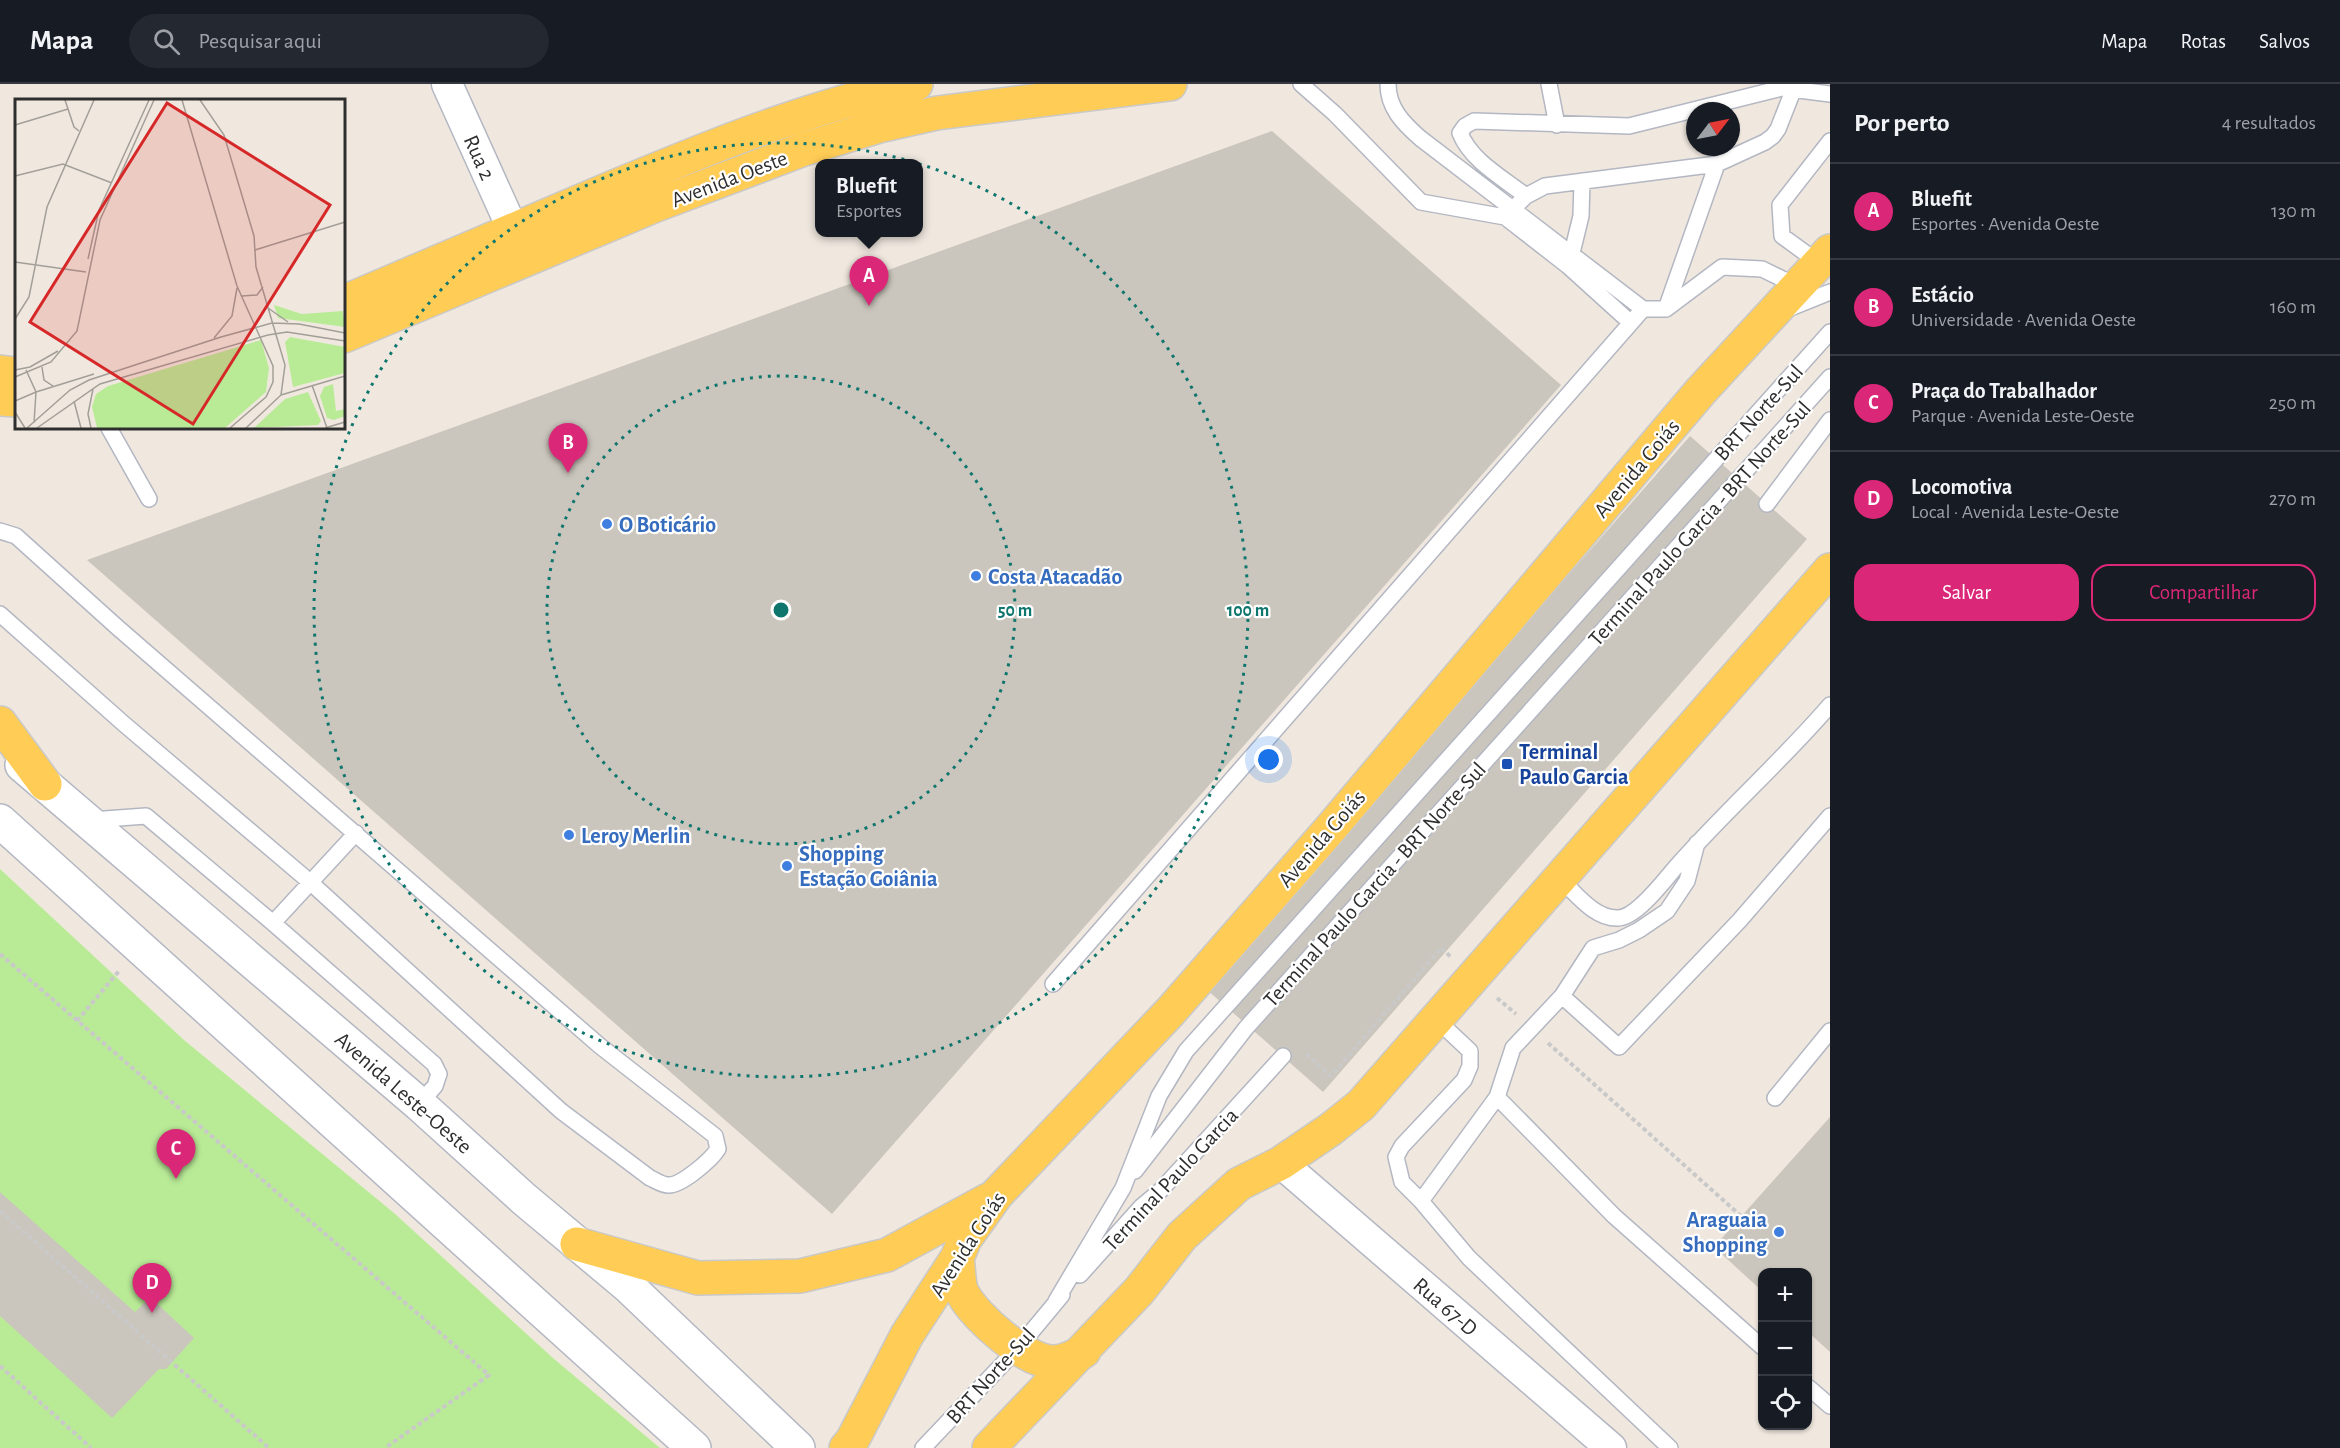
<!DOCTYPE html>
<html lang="pt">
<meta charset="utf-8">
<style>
body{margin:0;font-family:"Alegreya Sans",sans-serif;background:#242831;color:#f1f3f6}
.controls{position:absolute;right:18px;bottom:18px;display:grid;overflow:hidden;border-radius:12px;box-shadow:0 2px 4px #0004}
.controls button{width:54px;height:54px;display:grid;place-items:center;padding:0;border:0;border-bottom:2px solid #363941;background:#171b24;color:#f1f3f6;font:30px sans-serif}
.compass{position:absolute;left:1686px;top:18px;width:54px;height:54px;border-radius:50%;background:#171b24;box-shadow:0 2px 4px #0004;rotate:58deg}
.you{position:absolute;left:1269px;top:676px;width:21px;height:21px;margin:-15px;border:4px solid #fff;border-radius:50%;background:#1a73e8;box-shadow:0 0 0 9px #1a73e833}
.badge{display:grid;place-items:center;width:39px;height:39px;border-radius:50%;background:#db2777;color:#fff;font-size:20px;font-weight:700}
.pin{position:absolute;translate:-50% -50px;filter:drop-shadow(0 2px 3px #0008)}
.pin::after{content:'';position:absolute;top:32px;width:21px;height:18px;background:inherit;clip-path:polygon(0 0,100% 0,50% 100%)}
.popup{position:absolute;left:815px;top:75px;width:108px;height:78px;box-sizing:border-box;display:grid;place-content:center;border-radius:12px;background:#171b24;filter:drop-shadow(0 2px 4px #0005);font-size:20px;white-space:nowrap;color:#9ea1a6}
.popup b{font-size:22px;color:#f1f3f6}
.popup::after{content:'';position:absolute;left:50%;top:100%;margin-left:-12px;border:12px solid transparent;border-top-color:#171b24}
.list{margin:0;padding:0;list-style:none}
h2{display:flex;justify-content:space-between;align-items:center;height:78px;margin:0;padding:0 24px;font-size:26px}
h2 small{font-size:20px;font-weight:400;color:#9ea1a6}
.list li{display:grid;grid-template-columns:39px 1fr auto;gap:18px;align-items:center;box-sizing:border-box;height:96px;padding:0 24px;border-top:2px solid #363941}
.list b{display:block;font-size:22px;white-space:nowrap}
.list p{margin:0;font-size:20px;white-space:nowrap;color:#9ea1a6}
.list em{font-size:20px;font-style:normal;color:#9ea1a6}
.actions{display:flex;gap:12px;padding:18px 24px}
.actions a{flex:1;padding:14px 0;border:2px solid #db2777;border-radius:18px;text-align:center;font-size:21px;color:#db2777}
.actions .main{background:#db2777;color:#fff}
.icon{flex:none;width:33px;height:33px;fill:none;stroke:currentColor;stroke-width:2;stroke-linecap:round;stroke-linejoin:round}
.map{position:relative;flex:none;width:1830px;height:1364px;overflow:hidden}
header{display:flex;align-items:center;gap:36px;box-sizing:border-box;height:84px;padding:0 30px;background:#171b24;border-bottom:2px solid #363941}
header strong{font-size:28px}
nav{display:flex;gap:33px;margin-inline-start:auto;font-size:21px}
.search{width:420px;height:54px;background:#242831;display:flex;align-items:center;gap:15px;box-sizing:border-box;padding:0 21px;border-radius:33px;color:#9ea1a6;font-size:22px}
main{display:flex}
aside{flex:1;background:#171b24}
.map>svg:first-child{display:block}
.green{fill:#b9eb97}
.building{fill:#cbc6bd}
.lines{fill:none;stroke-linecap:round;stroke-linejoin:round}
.lane-casing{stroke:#b3b7c2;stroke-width:18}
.street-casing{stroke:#b3b7c2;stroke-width:33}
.secondary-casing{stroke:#b3b7c2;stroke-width:36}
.primary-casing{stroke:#c9c9c9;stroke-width:36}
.path{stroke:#c9c9c9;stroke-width:4;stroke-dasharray:4.5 3;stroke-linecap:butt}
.lane{stroke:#fff;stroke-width:15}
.street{stroke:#fff;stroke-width:30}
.secondary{stroke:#fff;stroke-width:33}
.primary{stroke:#ffcc56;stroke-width:33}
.ring{fill:none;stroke:#0f766e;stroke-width:3;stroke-dasharray:3 6}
.shop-dot{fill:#3f7fe0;stroke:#fff;stroke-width:2}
.transit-dot{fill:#1a4fb4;stroke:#fff;stroke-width:2}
.labels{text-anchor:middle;stroke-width:4.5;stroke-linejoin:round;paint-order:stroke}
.street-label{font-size:22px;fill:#2e2e2e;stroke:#fff}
.shop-label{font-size:22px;font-weight:bold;fill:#366cbe;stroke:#fff;text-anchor:start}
.transit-label{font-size:22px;font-weight:bold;fill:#164399;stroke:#fff;text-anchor:start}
.inset-road{fill:none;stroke:#a29e98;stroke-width:1.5}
.view{fill:#d62828;fill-opacity:0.15;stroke:#d62828;stroke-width:3}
.inset-edge{fill:none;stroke:#2e2e2e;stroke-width:3}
.centre{fill:#0f766e;stroke:#fff;stroke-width:3}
.ring-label{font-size:18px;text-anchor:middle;font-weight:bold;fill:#0f766e;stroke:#fff;stroke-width:4.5;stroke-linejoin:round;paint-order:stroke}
</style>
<header>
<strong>Mapa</strong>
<div class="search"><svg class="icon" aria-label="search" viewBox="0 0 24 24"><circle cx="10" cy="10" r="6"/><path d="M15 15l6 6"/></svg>Pesquisar aqui</div>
<nav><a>Mapa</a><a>Rotas</a><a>Salvos</a></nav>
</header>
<main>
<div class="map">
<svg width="1830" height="1364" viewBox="0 0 1830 1364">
<rect width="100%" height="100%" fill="#f0e8df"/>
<path class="green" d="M0 785 184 956 394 1129 553 1274 660 1364H0Z"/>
<path class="building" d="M1272 47 1561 301 832 1130 87 476Z
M1690 352 1807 455 1323 1008 1206 905Z
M1830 1033V1268L1808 1248V1188H1762V1207L1714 1163Z
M0 1108 135 1228 150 1213 194 1254 166 1285H159L112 1334 0 1232Z"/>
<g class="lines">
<defs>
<path id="lane" d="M1301 0 1335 30 1421 118 1505 133 1568 182 1631 239
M1388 0C1388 24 1403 39 1420 54L1643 225
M1549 0 1557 41
M1791 5 1830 10
M1505 133 1526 112 1545 102 1717 80 1765 58 1773 52 1778 45 1791 12V5L1786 3 1629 42 1474 37 1465 42 1460 49C1471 77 1503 94 1526 112
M1570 177 1581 132 1582 97
M1819 179 1782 152 1780 121 1830 57
M1666 225 1717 80
M1788 225 1830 208
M109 344 149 415
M1767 420 1830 336
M0 447 16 452 117 543 600 962 715 1052 718 1065C711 1076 681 1102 668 1101 662 1101 655 1096 650 1094L561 1027 310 798 124 640 0 530
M91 736 146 732 273 839 434 980 439 990 435 1002 419 1020
M1559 794C1576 809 1594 835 1618 834 1636 834 1664 797 1675 784 1725 727 1781 678 1830 621
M273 839 356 749
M1053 900 1643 225H1666L1722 183 1762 185 1799 203
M1562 912 1619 963 1740 836 1830 732
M1497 1013 1614 1132 1762 1263
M1775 1014 1830 947
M1135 1087 1246 944 1830 293
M1421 1117 1402 1098 1396 1073 1402 1062 1464 996 1470 982V967L1437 936
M1080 1191 1141 1123 1160 1107 1283 972
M1056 1217 1123 1104 1159 1012 1186 967 1830 248
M1808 1303 1830 1322
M923 1364 1018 1264 1062 1211
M1670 1364 1469 1174 1421 1117 1497 1013 1513 964 1562 912 1593 864 1619 856 1639 846 1667 827 1687 797 1697 759"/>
<path id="street" d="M447 0 513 146
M1281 1079 1611 1364"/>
<path id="secondary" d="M22 681 419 1020 524 1115 628 1202 798 1364
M0 737 694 1364"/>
<path id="primary" d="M344 218C427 183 511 147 595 111 700 67 805 23 916 0
M344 252 656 121 804 65 879 42 937 29 1170 0
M0 288 16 290
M0 315 16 316
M0 639 45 700
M577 1160 698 1194 800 1192 887 1171 988 1116
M957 1174C959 1184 958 1201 963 1210 975 1233 1027 1279 1054 1278 1065 1278 1074 1273 1084 1267
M846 1364 852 1357 907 1251 957 1174 965 1155 997 1110 1170 928 1331 744 1700 308 1830 167
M989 1364 1139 1207 1182 1152 1239 1100 1281 1079 1331 1045 1361 1021 1830 486"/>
</defs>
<use href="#lane" class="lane-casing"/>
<use href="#street" class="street-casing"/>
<use href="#secondary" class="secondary-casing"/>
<use href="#primary" class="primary-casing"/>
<path class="path" d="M0 870 489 1291 385 1364
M1497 914 1516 930
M77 937 119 887
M1548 959 1741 1132
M1306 970 1331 992 1441 864 1451 873
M0 1127 269 1364
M0 1282 91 1364"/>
<use href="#lane" class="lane"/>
<use href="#street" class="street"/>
<use href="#secondary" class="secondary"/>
<use href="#primary" class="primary"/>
</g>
<g class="ring">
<circle cx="781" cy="526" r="234"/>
<circle cx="781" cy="526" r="467"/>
</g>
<g class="shop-dot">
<circle cx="607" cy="440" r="6"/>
<circle cx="976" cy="492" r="6"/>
<circle cx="569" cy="751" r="6"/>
<circle cx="787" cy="782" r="6"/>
<circle cx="1779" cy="1148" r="6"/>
</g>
<rect class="transit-dot" x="1501" y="674" width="12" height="12" rx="3"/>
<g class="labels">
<g class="street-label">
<text transform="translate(480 73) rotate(66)" y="8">Rua 2</text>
<text transform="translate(729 94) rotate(-21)" y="8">Avenida Oeste</text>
<text transform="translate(1758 328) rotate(-48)" y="8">BRT Norte-Sul</text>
<text transform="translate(1636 384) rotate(-50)" y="8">Avenida Goiás</text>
<text transform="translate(1699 439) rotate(-48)" y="8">Terminal Paulo Garcia - BRT Norte-Sul</text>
<text transform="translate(1321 754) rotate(-49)" y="8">Avenida Goiás</text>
<text transform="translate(1374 800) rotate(-48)" y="8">Terminal Paulo Garcia - BRT Norte-Sul</text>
<text transform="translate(404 1008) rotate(41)" y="8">Avenida Leste-Oeste</text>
<text transform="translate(1170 1095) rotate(-47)" y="8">Terminal Paulo Garcia</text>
<text transform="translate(967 1160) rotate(-57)" y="8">Avenida Goiás</text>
<text transform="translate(1446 1222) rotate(41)" y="8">Rua 67-D</text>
<text transform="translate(990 1291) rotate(-48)" y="8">BRT Norte-Sul</text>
</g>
<g class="shop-label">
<text x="619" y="448">O Boticário</text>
<text x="988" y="500">Costa Atacadão</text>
<text x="581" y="759">Leroy Merlin</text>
<text x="799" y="777">Shopping<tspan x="799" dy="25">Estação Goiânia</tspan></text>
<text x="1767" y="1143" text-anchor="end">Araguaia<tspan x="1767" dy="25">Shopping</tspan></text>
</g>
<g class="transit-label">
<text x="1519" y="675">Terminal<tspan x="1519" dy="25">Paulo Garcia</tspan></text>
</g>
</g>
<g transform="translate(15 15)">
<rect width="330" height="330" fill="#f0e8df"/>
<path d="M259 206 287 215 328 212 330 228 263 219ZM275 238 330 248V274L278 288 270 243ZM246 241 254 269 251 293 210 329H82L77 308 81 295 93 287ZM318 285 321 312 330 310V317L319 321 312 319 305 297 309 288ZM293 293 306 322 303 326 239 329 270 300Z" fill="#b9eb97"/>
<path class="inset-road" d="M50 1 59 28 64 32M167 1 222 187 258 267V283L251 298 215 329M185 1 209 36 239 137 241 168 270 266 266 296 231 329M0 26 53 10M0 77 48 65 97 84M240 151 330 123M73 160 84 111 134 1M0 163 71 173M227 197 242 196 248 188M253 209 273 223M0 220 14 198 32 108 79 1M199 239 217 217 222 189M27 268 29 281 38 287M0 271 15 268 43 252M11 271 21 293 19 324M0 278 36 263 62 232 85 121 139 1M297 286 312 329M21 293 79 275M266 296 330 277M59 302 66 329M0 313V302L21 293M0 313 10 329M12 329 55 291 74 281 206 238 257 224 284 225 330 234M22 329 85 285 253 236 272 233 330 242M76 329 73 315 78 290M310 329 330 323"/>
<path class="view" d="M152 4 315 106 178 325 15 223Z"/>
<rect width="330" height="330" class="inset-edge"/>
</g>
<circle cx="781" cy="526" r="9" class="centre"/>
<g class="ring-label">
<text x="1015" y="532">50 m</text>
<text x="1248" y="532">100 m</text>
</g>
</svg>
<div class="controls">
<button>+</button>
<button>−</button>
<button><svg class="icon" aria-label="locate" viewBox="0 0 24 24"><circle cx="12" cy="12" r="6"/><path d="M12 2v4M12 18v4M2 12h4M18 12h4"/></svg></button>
</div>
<svg class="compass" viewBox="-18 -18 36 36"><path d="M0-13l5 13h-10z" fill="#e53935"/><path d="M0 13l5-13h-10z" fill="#9ea1a6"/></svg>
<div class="you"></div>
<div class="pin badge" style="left:869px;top:222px">A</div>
<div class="popup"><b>Bluefit</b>Esportes</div>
<div class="pin badge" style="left:568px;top:389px">B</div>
<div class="pin badge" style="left:176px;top:1095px">C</div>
<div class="pin badge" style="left:152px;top:1229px">D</div>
</div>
<aside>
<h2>Por perto<small>4 resultados</small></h2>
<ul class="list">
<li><span class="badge">A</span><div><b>Bluefit</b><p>Esportes · Avenida Oeste</p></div><em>130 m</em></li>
<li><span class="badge">B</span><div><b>Estácio</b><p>Universidade · Avenida Oeste</p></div><em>160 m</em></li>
<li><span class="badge">C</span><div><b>Praça do Trabalhador</b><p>Parque · Avenida Leste-Oeste</p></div><em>250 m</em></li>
<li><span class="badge">D</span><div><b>Locomotiva</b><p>Local · Avenida Leste-Oeste</p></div><em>270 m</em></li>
</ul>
<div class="actions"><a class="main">Salvar</a><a>Compartilhar</a></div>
</aside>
</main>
